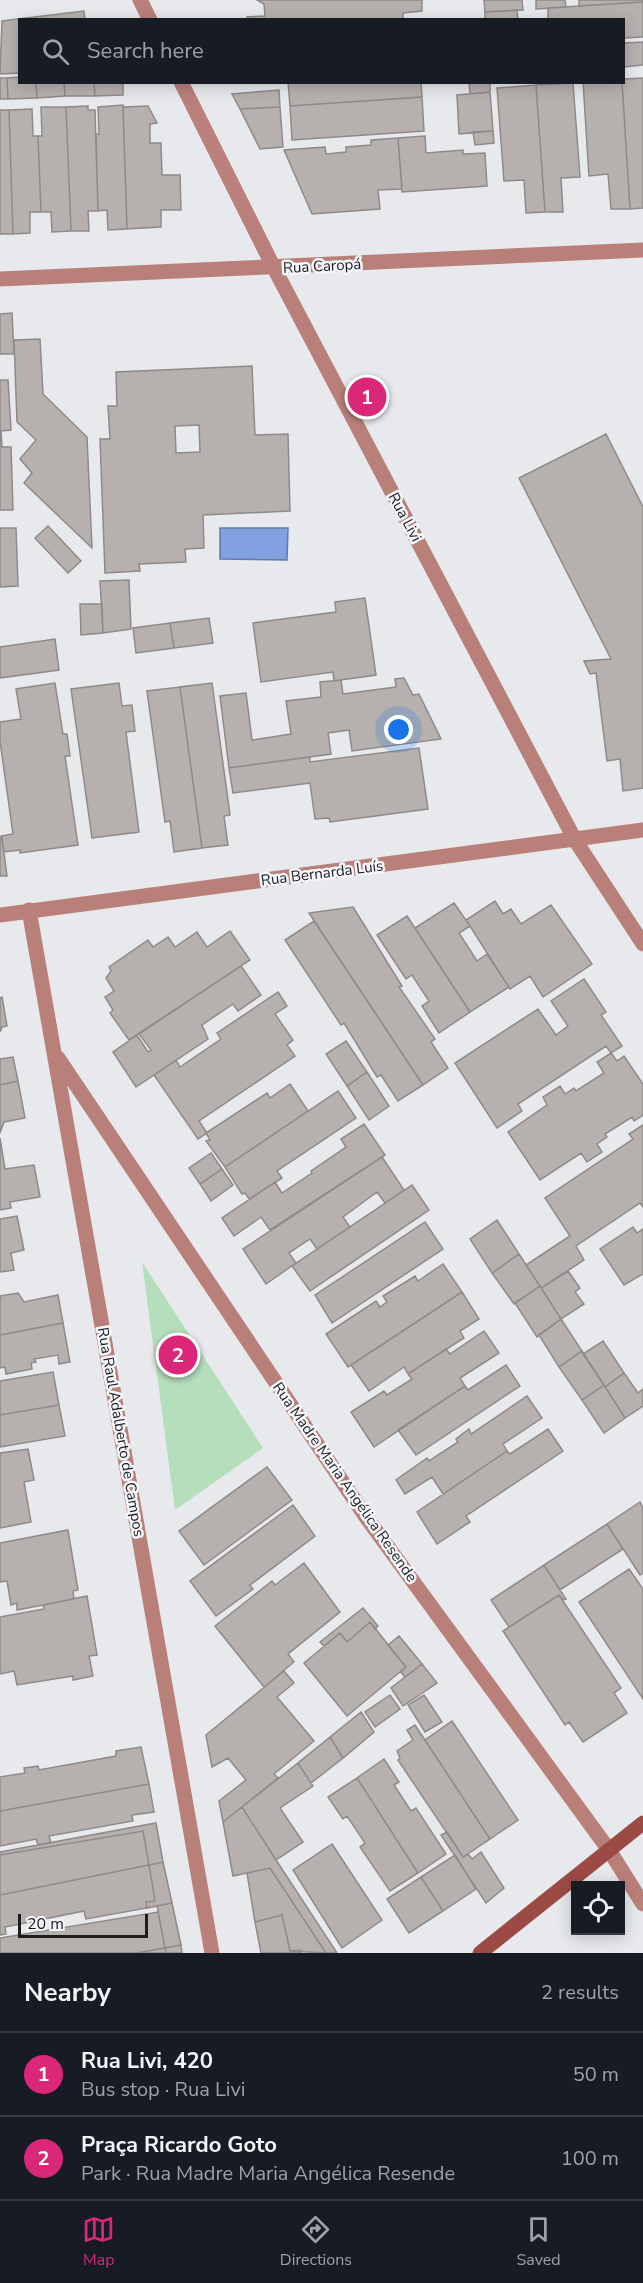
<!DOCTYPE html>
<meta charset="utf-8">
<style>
body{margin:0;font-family:"Nunito Sans",sans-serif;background:#20242c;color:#f1f3f6}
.controls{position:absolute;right:18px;bottom:18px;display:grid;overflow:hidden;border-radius:0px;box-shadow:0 3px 15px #0003}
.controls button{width:54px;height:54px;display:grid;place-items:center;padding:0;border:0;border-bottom:2px solid #363941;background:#171b24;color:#f1f3f6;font:30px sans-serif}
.scale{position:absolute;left:18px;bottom:15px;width:130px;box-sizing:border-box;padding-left:6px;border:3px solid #1c1d1f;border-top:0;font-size:16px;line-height:21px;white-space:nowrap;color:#1c1d1f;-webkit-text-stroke:4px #f4f6fb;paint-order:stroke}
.you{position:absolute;left:399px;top:730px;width:21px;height:21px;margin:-15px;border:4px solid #fff;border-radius:50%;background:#1a73e8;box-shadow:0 0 0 9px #1a73e833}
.badge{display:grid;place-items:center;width:39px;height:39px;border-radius:50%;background:#db2777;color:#fff;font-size:20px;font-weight:700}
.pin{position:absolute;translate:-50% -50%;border:3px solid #fff;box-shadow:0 2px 6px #0006}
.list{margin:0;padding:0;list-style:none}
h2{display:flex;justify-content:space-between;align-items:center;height:78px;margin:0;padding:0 24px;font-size:26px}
h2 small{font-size:20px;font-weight:400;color:#9ea1a6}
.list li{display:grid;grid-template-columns:39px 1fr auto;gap:18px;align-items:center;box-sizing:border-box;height:84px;padding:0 24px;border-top:2px solid #363941}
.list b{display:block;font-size:22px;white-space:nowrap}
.list p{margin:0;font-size:20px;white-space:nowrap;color:#9ea1a6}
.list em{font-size:20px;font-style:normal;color:#9ea1a6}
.icon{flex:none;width:33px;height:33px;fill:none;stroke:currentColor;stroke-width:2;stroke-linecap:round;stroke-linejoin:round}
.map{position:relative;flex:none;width:643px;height:1953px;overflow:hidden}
.search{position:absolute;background:#171b24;box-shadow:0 3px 15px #0003;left:18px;right:18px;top:18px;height:66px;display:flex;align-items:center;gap:15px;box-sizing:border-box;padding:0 21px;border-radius:0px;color:#9ea1a6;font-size:22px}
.sheet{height:246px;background:#171b24}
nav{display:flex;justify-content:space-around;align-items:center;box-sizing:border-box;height:84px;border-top:2px solid #363941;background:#171b24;font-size:16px;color:#9ea1a6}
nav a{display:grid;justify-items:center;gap:3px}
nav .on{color:#db2777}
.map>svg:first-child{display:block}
.green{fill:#b4debc}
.water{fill:#82a1e1;stroke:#6379a7;stroke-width:1.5}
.building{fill:#b6b1af;stroke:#8f8a89;stroke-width:1.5;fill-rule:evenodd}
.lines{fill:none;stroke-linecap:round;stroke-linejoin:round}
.street{stroke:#b98079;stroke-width:15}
.secondary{stroke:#9c4b44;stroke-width:15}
.labels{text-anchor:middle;stroke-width:5;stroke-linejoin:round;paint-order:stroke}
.street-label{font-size:15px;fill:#1c1d1f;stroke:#f4f6fb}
</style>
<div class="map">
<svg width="643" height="1953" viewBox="0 0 643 1953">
<rect width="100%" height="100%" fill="#e7e9ed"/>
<path class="green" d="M142 1262 263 1448 175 1510Z"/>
<path class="water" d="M220 528H288L287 560 220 559Z"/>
<path class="building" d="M257 0H422V11L403 13V20H247V17L265 16 264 4Z
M484 0H522L523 10 485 12Z
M536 0H565L566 7 536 9Z
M579 0H643V2L579 6Z
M643 2V37L624 38V20H548V8Z
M517 10 518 20H485V12Z
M84 11 85 20H20V73L0 74 2 21Z
M643 42V65L624 67V43Z
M20 77V82H36L37 98 8 99 7 78Z
M0 78H7L8 99H0Z
M643 78V208L630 209 622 82 624 79Z
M36 82H64L65 96 37 98Z
M64 82H94L95 96H65Z
M94 82H123V95L95 96Z
M288 82H421L422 97 290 106Z
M469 82H490V92L470 94Z
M583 82H622L630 209H611L608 174 589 176Z
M573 83 580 177 561 178 563 212H545L536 85Z
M536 85 545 212 526 213 524 180 504 181 497 88Z
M279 90 280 107 240 109 232 94Z
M490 92 493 131 459 134 457 95Z
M422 97 424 131 292 140 290 106Z
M123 105 127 229 108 230 107 210 98 211 96 134H99L98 107Z
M88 106V110H95L98 211H88L89 231H71L66 107Z
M148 106 157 123 150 124V143H161L162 175H180L181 210H161V227L127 229 123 107Z
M41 107H66L71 231 52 232 51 212H41L38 136H42Z
M280 107 283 147 260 149 240 109Z
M32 109 33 136H38L41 212H30V233L13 234 9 110Z
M0 110H9L13 234H0Z
M493 131 494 143 475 145 473 132Z
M425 136 426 153 463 150V154L485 153 487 186 402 192 398 138Z
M398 138 402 189 378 190 380 209 312 214 284 150 325 147 326 154 346 152V147L371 145V140Z
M12 313 14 354H0V314Z
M40 339 43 394 87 437 92 548 24 483 32 473 20 459 36 440 17 422 14 340Z
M252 366 255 435 288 434 290 511 203 515 204 548 185 549 186 562 139 564 140 571 105 573 100 439H110L108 406H117L116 372ZM199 425 200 452 176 453 175 426Z
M0 380H8L11 430 1 431 2 447H11L13 510H0Z
M606 434 643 507V788L623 791 620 759 607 761 596 673 590 674 584 661 611 659 519 478Z
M48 526 81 561 68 573 35 538Z
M0 528H16L18 586 0 587Z
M129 580 131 629 103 633 100 581Z
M365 598 376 675 334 681 333 672 261 682 253 623 336 612 335 602Z
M80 604H102L103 633 81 635Z
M209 618 213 643 174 648 170 623Z
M170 623 174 648 136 653 133 628Z
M55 639 59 670 0 678V647Z
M404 678 413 695 419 694 441 739 352 751 349 730 328 733 331 754 229 768 220 696 246 693 252 740 291 734 286 701 321 697 320 682 341 680 343 694 396 687 395 679Z
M55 683 63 734H67L70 756H65L78 845 20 853V850L4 852 1 836 13 834 0 741V722L21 719 16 689Z
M119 683 122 706 132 705 135 731 126 732 139 832 92 838 71 689Z
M212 683 230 815 224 816 228 845 202 848 180 687Z
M180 687 202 848 174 852 170 821 165 822 147 691Z
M419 748 428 809 330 822 329 818 315 819 310 783 233 793 229 768 310 757V762Z
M0 838H2L7 876H0Z
M495 901 503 914 511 909 521 924 551 905 592 964 543 997 530 976 510 989 466 920Z
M454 903 470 926 459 933 477 961 487 954 509 987 470 1012 415 928Z
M353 907 402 986 399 987 435 1039 431 1042 448 1068 423 1085 309 913Z
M407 916 470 1012 439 1033 422 1006 429 1001 412 975 406 979 377 935Z
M314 921 423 1085 398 1101 381 1075 377 1077 344 1023 341 1025 285 940Z
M230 931 250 960 129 1040 110 1013 113 1010 105 997 114 991 106 978 111 971 109 967 148 940 153 947 168 937 175 947 197 932 207 947Z
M241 966 261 995 238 1011 233 1004 202 1025 208 1039 136 1087 113 1052 137 1035 148 1052 151 1050 139 1034Z
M584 979 606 1012 601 1015 622 1046 611 1053 606 1046 518 1104 522 1111 497 1128 455 1063 538 1009 556 1035 568 1026 551 1001Z
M278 992 287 1006 275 1014 293 1040 287 1045 295 1056 199 1121 207 1133 198 1139 154 1075 176 1060 180 1067 221 1039 217 1033Z
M2 997 7 1026 2 1027 0 1032V998Z
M346 1041 367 1072 347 1086 326 1054Z
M611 1053 617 1061 624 1056 643 1084V1115L634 1121 632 1117 605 1134 607 1137 597 1144 602 1152 587 1162 581 1153 540 1180 508 1132 547 1105 543 1097 560 1086 565 1094 574 1088 576 1091 604 1073 597 1062Z
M13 1057 18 1081 0 1085V1059Z
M367 1072 389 1106 369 1120 347 1086Z
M18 1081 25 1118 4 1122 0 1133V1085Z
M290 1084 308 1111 225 1167 206 1141 210 1140 206 1133 267 1093 270 1098Z
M338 1091 356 1118 277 1171 282 1178 249 1199 245 1193 242 1194 225 1167Z
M364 1124 385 1155 270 1230 261 1217 234 1236 222 1218 275 1182 282 1193 312 1173 311 1171 346 1147 341 1139Z
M643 1125V1207L640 1203 576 1246 584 1260 541 1288 526 1265 570 1236 545 1198 633 1139 629 1134Z
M0 1138 5 1169 34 1165 40 1197 10 1202 11 1208 0 1210Z
M211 1153 222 1169 200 1184 189 1168Z
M382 1157 404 1190 385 1203 377 1192 343 1217 350 1227 317 1249 310 1239 289 1253 296 1263 266 1284 243 1249Z
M222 1169 233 1185 211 1201 200 1184Z
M412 1185 429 1210 310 1291 292 1266Z
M17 1216 24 1250 11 1253 14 1270 0 1272V1219Z
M497 1220 519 1254 492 1273 470 1239Z
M425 1222 443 1249 332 1323 315 1295Z
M633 1227 637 1233 643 1229V1274L624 1285 600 1249Z
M519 1254 540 1286 514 1304 492 1273Z
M443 1264 462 1292 348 1367 326 1334 376 1301 380 1307 387 1302 383 1296 415 1276 418 1281Z
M568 1271 580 1288 575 1292 584 1304 561 1319 541 1288Z
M540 1286 561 1319 537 1337 515 1303Z
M462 1292 479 1319 460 1331 464 1338 408 1374 404 1367 369 1391 351 1365Z
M18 1293 24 1302 58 1295 63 1323 0 1335V1296Z
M561 1319 582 1351 559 1367 539 1335Z
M63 1323 70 1362 59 1364 58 1355 34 1359 36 1362 31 1363 32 1369 6 1374 5 1367 0 1368V1335Z
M484 1331 499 1353 460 1378 465 1386 374 1447 351 1412 384 1391 387 1395 412 1379 408 1374 446 1349 450 1354Z
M603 1341 624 1373 605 1387 583 1354Z
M582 1351 604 1385 582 1400 559 1367Z
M506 1365 520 1386 416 1455 398 1430 465 1386 468 1390Z
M53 1372 59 1405 0 1415V1381Z
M624 1373 638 1393 643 1389V1406L625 1418 605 1387Z
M604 1385 625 1418 604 1433 582 1400Z
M527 1396 542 1418 503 1444 507 1451 443 1494 432 1477 405 1494 396 1480 427 1458 429 1461 458 1442 456 1439 469 1429 471 1434Z
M59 1405 65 1436 0 1447V1415Z
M548 1429 563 1451 466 1516 470 1522 437 1544 417 1512 507 1451 510 1454Z
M28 1449 34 1480 24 1482 31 1522 0 1528V1453Z
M267 1467 292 1500 204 1565 179 1531Z
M640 1502 643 1508V1573L640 1575 607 1524Z
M293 1505 315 1536 250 1585 253 1589 216 1616 190 1581Z
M607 1524 623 1549 560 1590 544 1565Z
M68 1530 78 1590 73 1591 74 1599 17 1610V1603L11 1605 7 1581 0 1582V1543Z
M304 1563 340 1612 288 1654 294 1662 264 1687 215 1626 272 1581 275 1585Z
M544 1565 566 1599 563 1600 559 1595 509 1627 491 1600Z
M629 1569 643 1589V1699L579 1602Z
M559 1595 621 1688 614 1693 627 1713 583 1742 569 1722 565 1725 503 1631Z
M87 1596 97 1655 89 1656 93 1676 73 1680V1676L17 1685 14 1671 0 1674V1617L44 1609 43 1605Z
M363 1608 378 1626 375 1629 370 1622 347 1642 340 1633 324 1646 320 1642Z
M370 1622 406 1667 347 1716 304 1663 340 1633 347 1642Z
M399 1636 422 1664 405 1677 401 1672 406 1667 388 1645Z
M422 1664 437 1683 403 1706 391 1688Z
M284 1671 294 1683 277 1697 314 1741 274 1774 278 1778 223 1822 219 1801 246 1780 228 1758 212 1767 206 1735Z
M390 1695 400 1709 375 1727 365 1712Z
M424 1695 442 1722 425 1732 408 1705Z
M361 1712 374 1732 343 1758 330 1737Z
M452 1721 518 1820 490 1839 425 1740Z
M415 1725 490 1839 463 1857 398 1760 400 1758 397 1751 413 1740 407 1730Z
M330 1737 343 1758 311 1783 298 1763Z
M141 1747 149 1784 0 1811V1777L25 1773 24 1768 38 1766 39 1770 116 1756V1751Z
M384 1759 399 1782 394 1785 411 1811 416 1808 446 1854 418 1873 357 1778Z
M298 1763 313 1786 280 1808 303 1842 276 1860 242 1807Z
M357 1778 418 1873 390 1891 360 1847 365 1843 347 1816 343 1819 328 1797Z
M149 1784 154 1812 132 1815 133 1821 49 1836 51 1843 38 1845 36 1839 0 1846V1811Z
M242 1807 276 1860 337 1953H326L270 1868 233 1876 223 1822Z
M156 1823 163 1862 149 1865 143 1831 0 1855V1852Z
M143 1831 149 1865 0 1895V1855Z
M447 1832 463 1857 468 1854 472 1859 481 1852 504 1888 486 1903 441 1835Z
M332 1844 382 1920 342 1948 293 1870Z
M455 1855 476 1889 443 1911 421 1877Z
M163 1862 172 1903 147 1908 146 1902 155 1901 149 1865Z
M149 1865 155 1901 146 1902 147 1908 86 1919 84 1911 5 1927 6 1934 0 1935V1895Z
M270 1868 326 1953 290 1951 282 1915 255 1922 247 1873Z
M421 1877 443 1911 409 1933 387 1899Z
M172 1903 181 1945 165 1948 157 1906Z
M158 1912 165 1948 136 1953H0V1938Z
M282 1915 290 1951 301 1950V1953H261L255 1922Z
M181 1945 182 1953H166L165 1948Z
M165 1948 166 1953H136Z"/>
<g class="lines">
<path class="street" d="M140 0 150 20
M181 82 274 268 575 840 643 944
M0 279 643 250
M29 910 212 1953
M0 915 643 830
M58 1058 366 1517 609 1850 643 1904"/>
<path class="secondary" d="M480 1953 643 1823"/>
</g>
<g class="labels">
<g class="street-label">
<text transform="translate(322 266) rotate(-3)" y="5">Rua Caropá</text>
<text transform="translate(405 517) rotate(62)" y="5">Rua Livi</text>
<text transform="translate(322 873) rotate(-7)" y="5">Rua Bernarda Luís</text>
<text transform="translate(121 1432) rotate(80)" y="5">Rua Raul Adalberto de Campos</text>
<text transform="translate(345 1482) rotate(55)" y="5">Rua Madre Maria Angélica Resende</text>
</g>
</g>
</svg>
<div class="controls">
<button><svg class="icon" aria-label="locate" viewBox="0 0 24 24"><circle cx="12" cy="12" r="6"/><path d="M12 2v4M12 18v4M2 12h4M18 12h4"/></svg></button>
</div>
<div class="scale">20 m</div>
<div class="you"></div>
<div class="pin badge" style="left:367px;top:397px">1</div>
<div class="pin badge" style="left:178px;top:1355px">2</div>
<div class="search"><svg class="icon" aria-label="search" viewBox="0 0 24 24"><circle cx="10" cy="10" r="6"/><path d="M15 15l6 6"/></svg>Search here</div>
</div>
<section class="sheet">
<h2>Nearby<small>2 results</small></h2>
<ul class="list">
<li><span class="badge">1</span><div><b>Rua Livi, 420</b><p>Bus stop · Rua Livi</p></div><em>50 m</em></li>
<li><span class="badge">2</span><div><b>Praça Ricardo Goto</b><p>Park · Rua Madre Maria Angélica Resende</p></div><em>100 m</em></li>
</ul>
</section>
<nav>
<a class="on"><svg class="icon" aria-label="map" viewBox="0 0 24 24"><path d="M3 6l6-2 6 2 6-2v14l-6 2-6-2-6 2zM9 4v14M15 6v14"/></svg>Map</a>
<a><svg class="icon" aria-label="directions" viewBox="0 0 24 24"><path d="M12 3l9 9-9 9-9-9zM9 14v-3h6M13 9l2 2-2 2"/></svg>Directions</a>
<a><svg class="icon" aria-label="saved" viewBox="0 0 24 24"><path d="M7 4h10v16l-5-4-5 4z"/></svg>Saved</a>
</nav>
